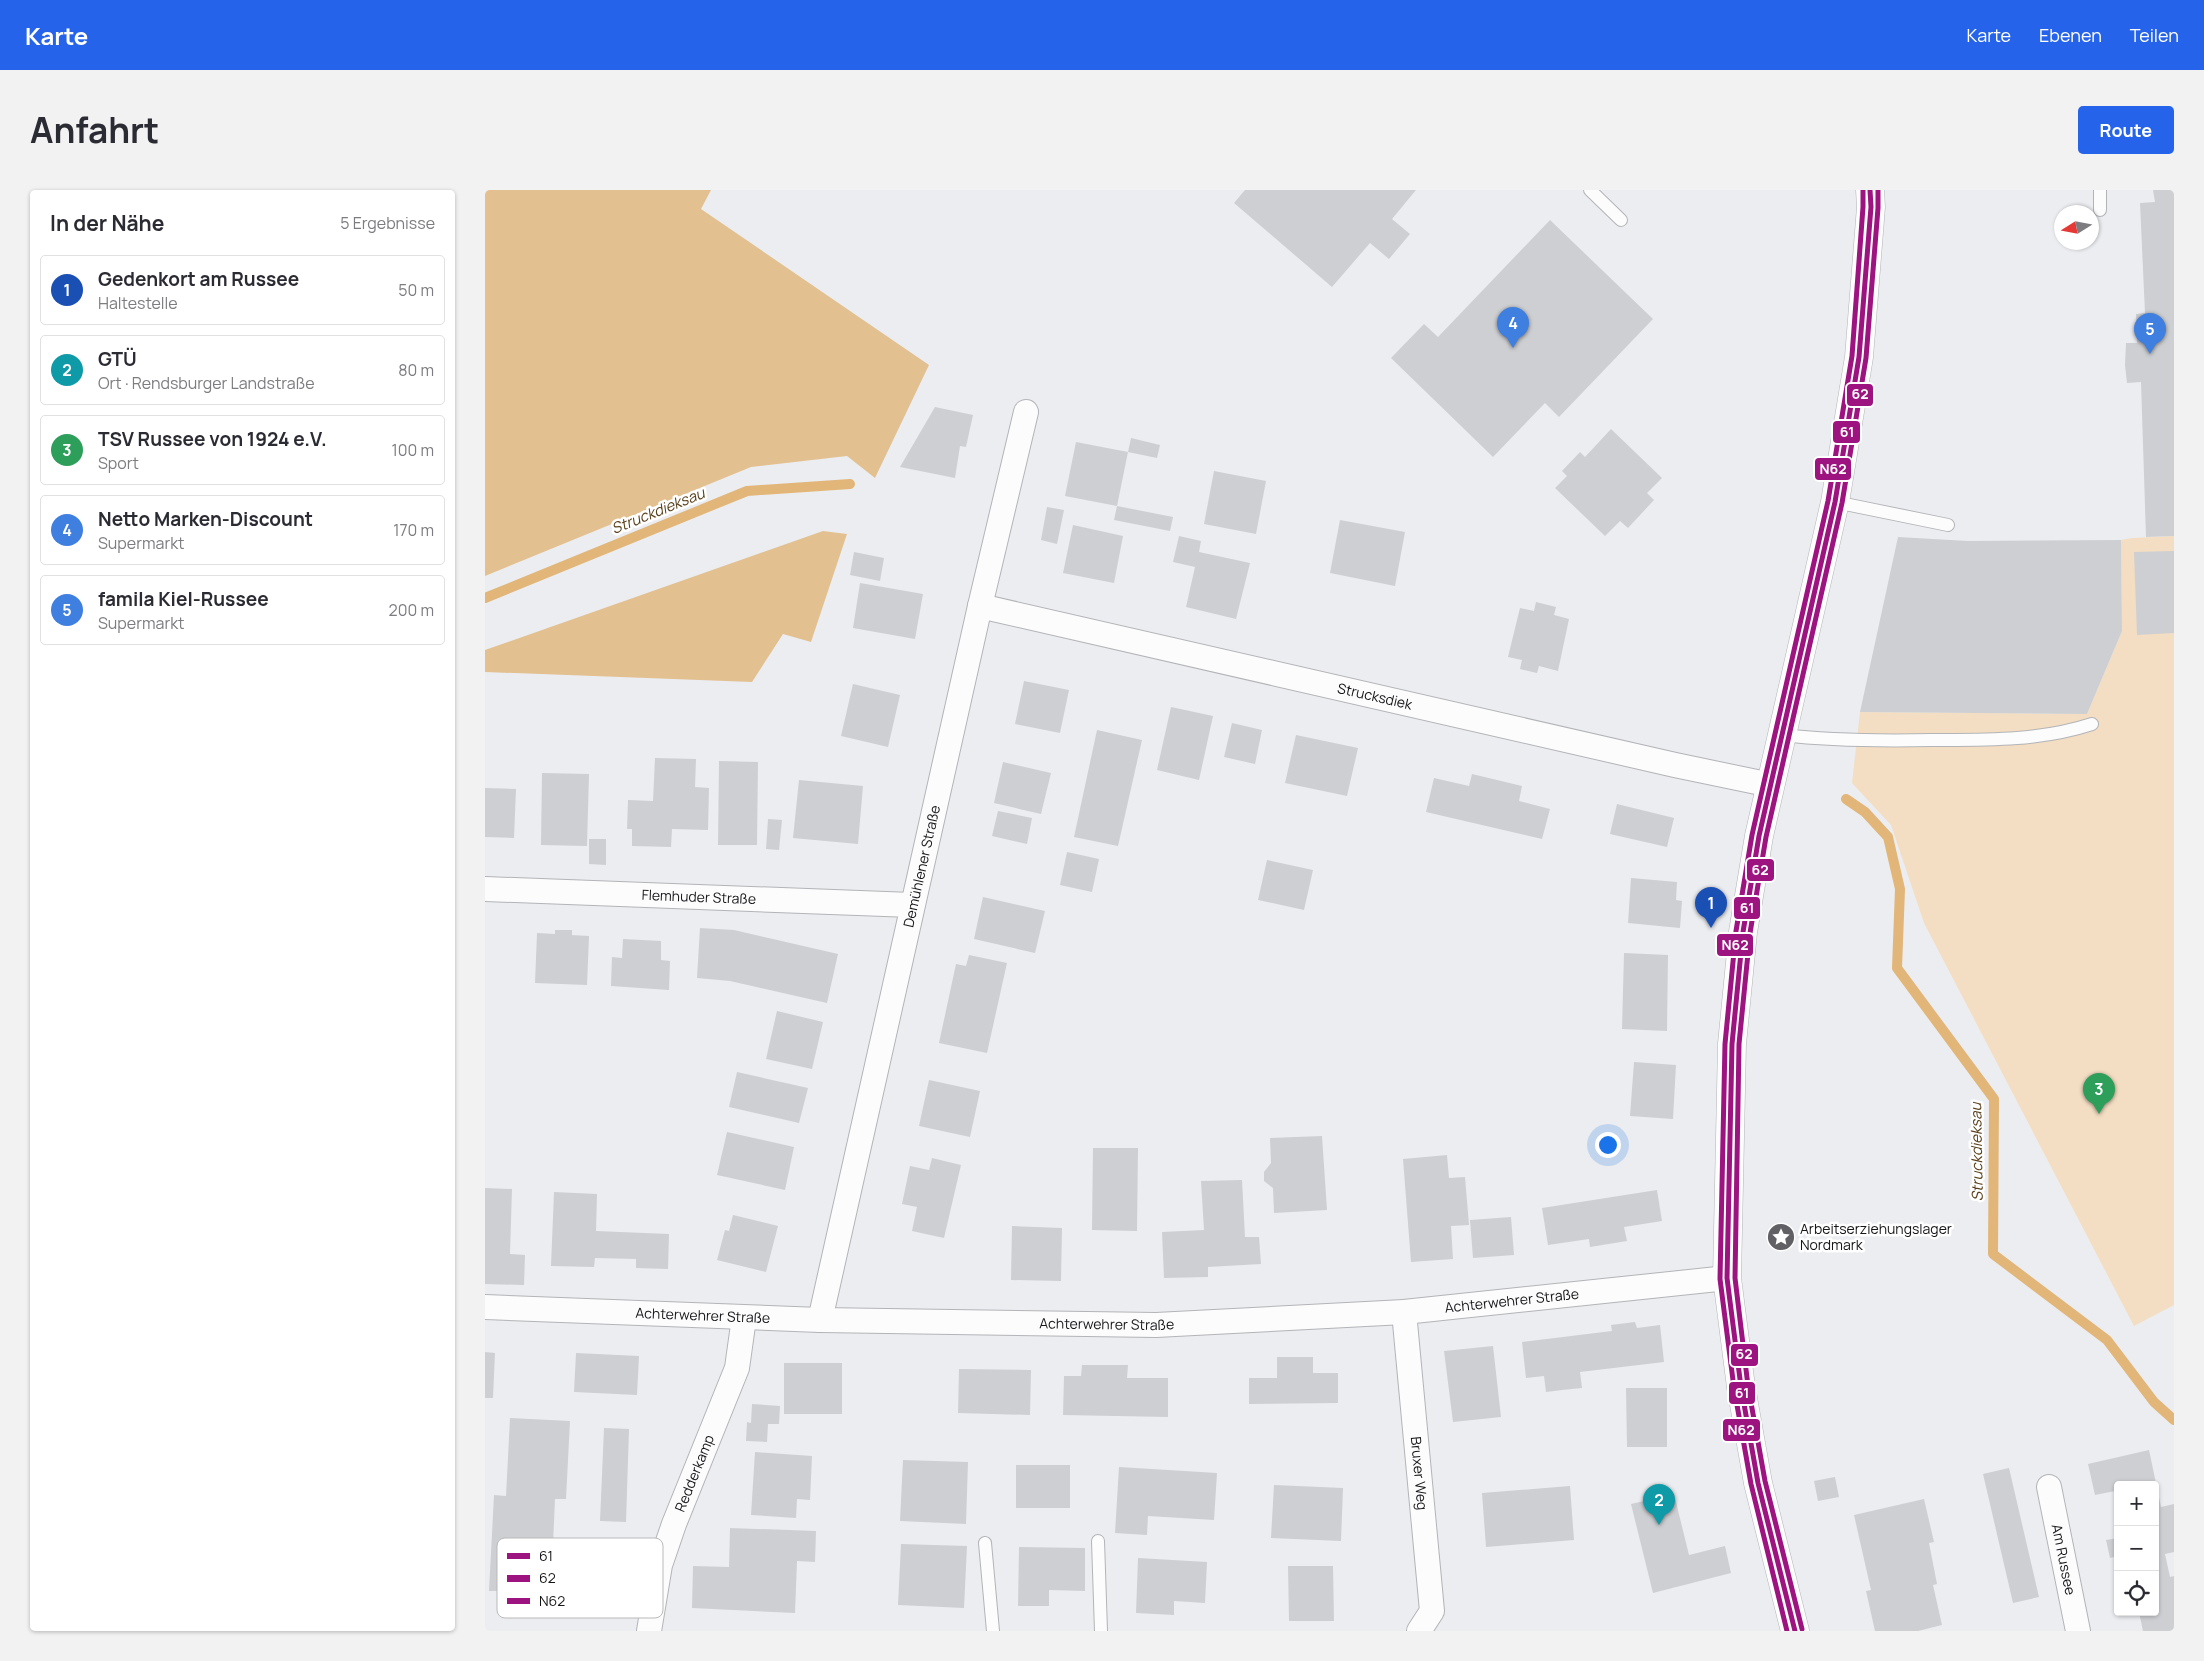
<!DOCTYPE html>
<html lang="de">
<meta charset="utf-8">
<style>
body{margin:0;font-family:Manrope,sans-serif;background:#f2f2f3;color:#2b2b33}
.controls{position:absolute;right:15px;bottom:15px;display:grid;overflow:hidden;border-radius:5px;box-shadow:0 1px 4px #0004}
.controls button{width:45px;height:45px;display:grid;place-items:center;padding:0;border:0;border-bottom:1px solid #e1e1e2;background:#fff;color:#2b2b33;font:25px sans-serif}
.compass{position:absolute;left:1569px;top:15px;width:45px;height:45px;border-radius:50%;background:#fff;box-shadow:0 1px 4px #0004;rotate:259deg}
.you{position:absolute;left:1122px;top:954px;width:18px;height:18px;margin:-12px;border:4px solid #fff;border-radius:50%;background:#1a73e8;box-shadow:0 0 0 8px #1a73e833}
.badge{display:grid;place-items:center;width:32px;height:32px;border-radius:50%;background:#2563eb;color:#fff;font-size:16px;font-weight:700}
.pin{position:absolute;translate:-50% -41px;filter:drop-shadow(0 1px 2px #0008)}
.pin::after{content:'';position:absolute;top:26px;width:18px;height:15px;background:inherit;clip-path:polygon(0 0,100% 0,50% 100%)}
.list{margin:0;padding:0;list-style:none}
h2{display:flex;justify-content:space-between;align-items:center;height:65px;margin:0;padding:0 20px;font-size:21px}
h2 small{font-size:16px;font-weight:400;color:#7c7c81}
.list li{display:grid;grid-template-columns:32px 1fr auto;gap:15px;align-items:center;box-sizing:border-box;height:70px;margin:0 10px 10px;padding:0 10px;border:1px solid #e1e1e2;border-radius:5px}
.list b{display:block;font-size:19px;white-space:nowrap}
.list p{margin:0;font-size:16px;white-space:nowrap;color:#7c7c81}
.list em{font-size:16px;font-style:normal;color:#7c7c81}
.icon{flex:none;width:28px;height:28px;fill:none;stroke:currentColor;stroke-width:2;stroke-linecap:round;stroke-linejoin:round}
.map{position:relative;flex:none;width:1689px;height:1441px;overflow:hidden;border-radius:5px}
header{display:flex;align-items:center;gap:30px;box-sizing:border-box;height:70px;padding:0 25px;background:#2563eb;color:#fff}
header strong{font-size:24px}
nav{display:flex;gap:28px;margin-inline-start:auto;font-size:18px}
.intro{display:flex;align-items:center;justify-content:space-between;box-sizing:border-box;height:120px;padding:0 30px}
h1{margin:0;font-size:35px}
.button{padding:12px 22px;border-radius:5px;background:#2563eb;color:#fff;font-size:18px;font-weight:700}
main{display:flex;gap:30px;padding:0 30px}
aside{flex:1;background:#fff;border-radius:5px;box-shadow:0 1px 4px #0004}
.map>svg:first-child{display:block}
.green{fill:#f3dec3}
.forest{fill:#e2c090}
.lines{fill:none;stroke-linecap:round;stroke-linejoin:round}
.stream{stroke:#e1b678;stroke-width:10}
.building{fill:#cecfd2}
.service-casing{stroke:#b3b4b7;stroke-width:14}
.minor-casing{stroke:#b3b4b7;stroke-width:26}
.tertiary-casing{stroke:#b3b4b7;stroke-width:29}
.service{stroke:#fcfcfd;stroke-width:12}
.minor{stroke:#fcfcfd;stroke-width:24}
.tertiary{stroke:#fcfcfd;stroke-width:28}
.bus-1-casing{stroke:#fff;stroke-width:9}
.bus-2-casing{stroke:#fff;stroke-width:9}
.bus-3-casing{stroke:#fff;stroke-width:9}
.bus-1{stroke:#9d1380;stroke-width:5}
.bus-2{stroke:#9d1380;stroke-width:5}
.bus-3{stroke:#9d1380;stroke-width:5}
.labels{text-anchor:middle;stroke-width:5;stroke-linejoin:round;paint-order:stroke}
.street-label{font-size:14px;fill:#161619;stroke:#fff}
.poi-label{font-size:14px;fill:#161619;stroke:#fff;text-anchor:start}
.water-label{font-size:15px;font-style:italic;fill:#593f1a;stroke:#fff}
.key{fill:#fff;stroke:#b9b9ba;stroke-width:1}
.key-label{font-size:14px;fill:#161619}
.line-badge{stroke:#fff;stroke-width:2}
.badge-label{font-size:14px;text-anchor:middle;font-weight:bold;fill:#fff}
</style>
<header>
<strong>Karte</strong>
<nav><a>Karte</a><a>Ebenen</a><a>Teilen</a></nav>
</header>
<div class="intro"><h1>Anfahrt</h1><a class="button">Route</a></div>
<main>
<aside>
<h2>In der Nähe<small>5 Ergebnisse</small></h2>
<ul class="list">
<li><span class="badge" style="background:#1a4fb4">1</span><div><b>Gedenkort am Russee</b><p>Haltestelle</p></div><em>50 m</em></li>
<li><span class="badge" style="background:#0f9aa8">2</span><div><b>GTÜ</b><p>Ort · Rendsburger Landstraße</p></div><em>80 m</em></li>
<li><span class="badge" style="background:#2e9e5b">3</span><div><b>TSV Russee von 1924 e.V.</b><p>Sport</p></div><em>100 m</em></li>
<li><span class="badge" style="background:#3f7fe0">4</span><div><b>Netto Marken-Discount</b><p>Supermarkt</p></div><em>170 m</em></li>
<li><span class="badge" style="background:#3f7fe0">5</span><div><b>famila Kiel-Russee</b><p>Supermarkt</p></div><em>200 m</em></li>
</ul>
</aside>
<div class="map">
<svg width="1689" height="1441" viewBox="0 0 1689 1441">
<rect width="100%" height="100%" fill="#ecedf1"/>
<path class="green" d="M1689 346V1115L1649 1136 1439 733 1406 635 1367 593 1375 522 1602 524 1637 441 1636 350 1647 348Z"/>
<path class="forest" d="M0 0H226L216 19 444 175 390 288 362 266 266 277 0 386Z
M338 341 362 344 326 452 298 444 267 492 0 482V460Z"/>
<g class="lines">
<path class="stream" d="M0 408 262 301 365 294
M1361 609 1380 622 1403 647 1415 699 1412 778 1509 909 1508 1064 1622 1150 1669 1212 1689 1230"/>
</g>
<path class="building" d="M760 0H931L907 29 925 44 904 69 885 53 847 97 749 13Z
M1668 0H1689V346L1661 347 1656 192 1642 193 1640 175 1641 153H1652L1651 124 1660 123 1655 13 1670 12Z
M1065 30 1168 129 1074 227 1060 213 1008 267 906 168 939 134 953 147Z
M450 217 488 225 481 257 475 256 470 288 415 277Z
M1126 239 1177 288 1162 303 1169 310 1143 338 1135 331 1120 346 1070 298 1082 286 1077 281 1095 262 1100 267Z
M646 248 675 255 672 268 643 262Z
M591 252 643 262 632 316 580 306Z
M729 281 781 291 771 344 719 334Z
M632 316 688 327 685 341 629 330Z
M562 317 579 320 572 354 556 350Z
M855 330 920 342 910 396 845 383Z
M588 335 638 346 629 393 578 383Z
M694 346 716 351 714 362 765 373 751 429 701 417 710 377 688 372Z
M1413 347 1483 351 1636 350 1637 441 1602 524 1375 522Z
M1689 361V443L1652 445 1649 362Z
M369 362 399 368 395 391 365 385Z
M375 393 438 404 430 449 368 438Z
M1051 412 1071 417 1069 425 1084 429 1073 481 1054 476 1052 483 1035 479 1037 470 1023 467 1035 418 1049 421Z
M539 491 584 500 575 543 530 534Z
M368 494 415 505 403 557 356 546Z
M686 517 728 526 714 590 672 580Z
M747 533 777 540 770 574 739 567Z
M612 540 657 550 633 656 589 647Z
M811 545 873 558 862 606 800 593Z
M170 568 211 569 210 597 224 598 223 640 187 639 186 657 147 656V639H142L143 610 168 611Z
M234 571 273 572 272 655H233Z
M518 572 566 583 556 624 509 613Z
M57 583 104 584 102 656 56 655Z
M987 584 1037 596 1034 611 1065 619 1057 649 941 622 949 588 984 596Z
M314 590 378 596 373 654 308 648Z
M0 598 31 599 29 648 0 647Z
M1132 614 1189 628 1182 657 1125 644Z
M513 621 547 628 542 654 507 646Z
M283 629 297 630 294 660 281 659Z
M104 649H121V675L104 674Z
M582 662 614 669 607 702 575 695Z
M782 670 828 680 819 720 773 710Z
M1146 688 1192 692 1191 710 1197 711 1195 738 1143 733Z
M498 707 560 721 550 763 489 749Z
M215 738 249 740 353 764 342 813 245 791 212 788Z
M70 740H87V745L104 746 102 795 50 793 52 743 70 744Z
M138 749 176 751V770L185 771 184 800 126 796 127 767 137 768Z
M1139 763 1183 765 1182 841 1137 839Z
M484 765 522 773 502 863 454 853 471 774 481 776Z
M292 821 338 832 327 879 281 869Z
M1149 872 1191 875 1188 929 1145 926Z
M252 882 323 898 314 933 244 917Z
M444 890 495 901 485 947 434 936Z
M242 942 309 957 300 1000 232 985Z
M837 946 842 1020 789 1023 788 998 779 991V982L786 973 785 948Z
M608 958H653L652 1041 607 1040Z
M962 965 964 988 980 987 984 1035 966 1036 968 1069 926 1072 918 969Z
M447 968 476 975 459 1048 427 1041 432 1017 417 1014 425 976 444 980Z
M757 990 760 1047H774L776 1074 723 1077V1087L679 1088 677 1042 719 1040 716 991Z
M0 998 27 999 25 1064 40 1065 39 1095 0 1094Z
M1172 1000 1177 1031 1139 1037 1142 1051 1105 1057 1104 1049 1063 1055 1057 1018Z
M69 1002 112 1004 111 1041 184 1044 183 1079 151 1078V1069L110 1068 109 1077 66 1076Z
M248 1025 293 1036 281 1082 232 1070 240 1040 244 1041Z
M1026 1027 1029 1065 988 1068 985 1030Z
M527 1036 577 1038 576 1091 526 1090Z
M1150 1132 1152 1138 1175 1135 1179 1172 1095 1182 1097 1198 1077 1200 1061 1202 1059 1186 1041 1188 1037 1152 1127 1141 1126 1135Z
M1008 1156 1016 1227 968 1232 959 1161Z
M0 1162 10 1163 8 1208H0Z
M91 1163 154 1166 152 1205 89 1202Z
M792 1167H828V1183H853V1213L764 1214V1188H792Z
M299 1173H357V1224H299Z
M597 1175H643L642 1188H683V1227L578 1225 579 1186H596Z
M474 1179 546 1180 545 1225 473 1223Z
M1141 1198H1182V1257H1142Z
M267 1214 295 1216 294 1234H283L282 1252 261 1251 262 1232 266 1233Z
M25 1228 85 1231 81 1309H70L66 1400 4 1401 9 1305 21 1306Z
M119 1238 144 1239 141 1332 115 1331Z
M1664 1260 1676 1317 1689 1314V1362L1680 1364 1685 1387 1689 1386V1441H1658L1654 1422H1670V1295H1633V1310L1630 1301 1610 1305 1603 1274Z
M270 1262 327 1266 325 1310 312 1309 311 1328 266 1325Z
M418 1270 483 1272 481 1334 415 1331Z
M531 1275H585V1318H531Z
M634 1277 732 1283 729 1330 663 1326 662 1345 630 1343Z
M1524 1278 1554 1407 1528 1413 1498 1284Z
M1350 1287 1354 1307 1333 1311 1329 1291Z
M789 1295 858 1298 856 1351 786 1348Z
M1085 1296 1089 1350 1001 1357 997 1303Z
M1189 1304 1204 1365 1240 1356 1246 1383 1168 1403 1146 1314Z
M1439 1309 1449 1352 1444 1353 1452 1394 1448 1395 1457 1435 1433 1441H1390L1381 1401 1386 1400 1369 1325Z
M245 1338 331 1341 330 1372 312 1371 310 1423 207 1418 208 1376 244 1377Z
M1633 1348V1366L1625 1368 1621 1350Z
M416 1354 482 1356 479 1418 413 1415Z
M534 1357 600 1358V1401L564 1400V1416H533Z
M653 1368 722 1372 720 1413 689 1411V1425L651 1423Z
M803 1376H848L849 1431H804Z"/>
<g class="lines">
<defs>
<path id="service" d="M1105 0 1136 30
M1615 20V0
M1350 312 1463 335
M1298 545C1348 551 1397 551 1447 550 1501 550 1555 551 1607 534
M613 1351 616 1441
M500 1353 508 1441"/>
<g id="minor">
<path id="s1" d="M495 416 1190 575 1286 595"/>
<path id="s2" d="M0 699 427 715"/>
<path id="s3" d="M0 1117 335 1130 671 1135 919 1122 1242 1088"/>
<path id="s4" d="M919 1122 947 1421 934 1441"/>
<path id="s5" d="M335 1130 495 416 541 222"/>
<path id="s6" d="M1564 1297 1593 1441"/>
<path id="s7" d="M164 1441 175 1375 189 1334 252 1178 259 1128"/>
</g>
<path id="tertiary" d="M1310 1441 1273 1293 1256 1197 1242 1088 1247 854 1258 742 1274 646 1350 312 1374 167 1386 17 1385 0"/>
</defs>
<use href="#service" class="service-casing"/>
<use href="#minor" class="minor-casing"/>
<use href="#tertiary" class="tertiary-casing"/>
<use href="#service" class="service"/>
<use href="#minor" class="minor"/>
<use href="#tertiary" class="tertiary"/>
<defs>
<path id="bus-1" d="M1310 1441 1273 1293 1256 1197 1242 1088 1247 854 1258 742 1274 646 1350 312 1374 167 1386 17 1385 0"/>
<path id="bus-2" d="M1317 1439 1280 1291 1263 1196 1250 1088 1254 854 1265 743 1281 647 1357 313 1381 168 1393 18V0"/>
<path id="bus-3" d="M1302 1441 1266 1294 1249 1198 1235 1089 1240 854 1251 741 1267 645 1343 311 1367 166 1378 17V0"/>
</defs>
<use href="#bus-1" class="bus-1-casing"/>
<use href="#bus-2" class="bus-2-casing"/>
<use href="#bus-3" class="bus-3-casing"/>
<use href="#bus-1" class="bus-1"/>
<use href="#bus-2" class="bus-2"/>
<use href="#bus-3" class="bus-3"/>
</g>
<defs>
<symbol id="sight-disc" viewBox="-11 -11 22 22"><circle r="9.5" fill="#616165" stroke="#fff"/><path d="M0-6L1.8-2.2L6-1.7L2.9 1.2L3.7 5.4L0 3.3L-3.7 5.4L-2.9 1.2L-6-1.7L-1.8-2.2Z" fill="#fff"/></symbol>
</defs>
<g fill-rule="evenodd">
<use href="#sight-disc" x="1280" y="1031" width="32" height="32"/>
</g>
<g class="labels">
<g class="street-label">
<text dy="5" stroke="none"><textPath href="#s1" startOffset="405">Strucksdiek</textPath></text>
<text dy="5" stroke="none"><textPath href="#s5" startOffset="465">Demühlener Straße</textPath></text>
<text dy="5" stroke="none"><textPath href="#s2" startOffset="214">Flemhuder Straße</textPath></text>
<text dy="5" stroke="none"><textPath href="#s3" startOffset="1028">Achterwehrer Straße</textPath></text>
<text dy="5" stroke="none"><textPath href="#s3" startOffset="218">Achterwehrer Straße</textPath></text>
<text dy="5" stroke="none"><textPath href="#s3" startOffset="622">Achterwehrer Straße</textPath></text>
<text dy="5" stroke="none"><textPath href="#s4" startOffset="162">Bruxer Weg</textPath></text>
<text dy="5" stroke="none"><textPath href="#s7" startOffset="165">Redderkamp</textPath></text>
<text dy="5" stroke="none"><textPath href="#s6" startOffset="74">Am Russee</textPath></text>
</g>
<g class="poi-label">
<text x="1315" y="1044">Arbeitserziehungslager<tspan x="1315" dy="16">Nordmark</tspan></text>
</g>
<g class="water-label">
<text transform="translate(173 321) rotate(-22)" y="5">Struckdieksau</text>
<text transform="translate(1492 962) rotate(-91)" y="5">Struckdieksau</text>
</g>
</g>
<rect x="12" y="1348" width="166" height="80" rx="8" class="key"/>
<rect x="22" y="1363" width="23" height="6" fill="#9d1380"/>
<rect x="22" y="1385" width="23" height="7" fill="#9d1380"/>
<rect x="22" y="1408" width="23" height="6" fill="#9d1380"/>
<g class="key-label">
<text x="54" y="1371">61</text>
<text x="54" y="1393">62</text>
<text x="54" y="1416">N62</text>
</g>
<g class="line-badge">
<rect x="1361" y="193" width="28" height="24" rx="5" fill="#9d1380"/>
<rect x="1347" y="230" width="29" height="24" rx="5" fill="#9d1380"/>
<rect x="1329" y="267" width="38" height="24" rx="5" fill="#9d1380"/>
<rect x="1261" y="668" width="29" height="24" rx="5" fill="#9d1380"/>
<rect x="1248" y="706" width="28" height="24" rx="5" fill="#9d1380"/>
<rect x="1231" y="743" width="38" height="24" rx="5" fill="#9d1380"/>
<rect x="1245" y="1153" width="29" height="24" rx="5" fill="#9d1380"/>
<rect x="1243" y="1191" width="28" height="24" rx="5" fill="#9d1380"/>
<rect x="1237" y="1228" width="39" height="24" rx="5" fill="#9d1380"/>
</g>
<g class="badge-label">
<text x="1375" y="209">62</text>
<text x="1362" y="247">61</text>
<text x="1348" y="284">N62</text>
<text x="1275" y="685">62</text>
<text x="1262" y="723">61</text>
<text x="1250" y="760">N62</text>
<text x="1259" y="1169">62</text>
<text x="1257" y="1208">61</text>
<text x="1256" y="1245">N62</text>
</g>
</svg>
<div class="controls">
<button>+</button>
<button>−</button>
<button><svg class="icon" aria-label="locate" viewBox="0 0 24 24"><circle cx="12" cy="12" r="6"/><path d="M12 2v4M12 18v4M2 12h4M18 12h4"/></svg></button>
</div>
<svg class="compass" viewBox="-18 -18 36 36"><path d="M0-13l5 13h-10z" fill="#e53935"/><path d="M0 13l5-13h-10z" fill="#7c7c81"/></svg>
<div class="you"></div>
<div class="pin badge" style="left:1226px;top:738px;background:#1a4fb4">1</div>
<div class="pin badge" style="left:1174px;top:1335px;background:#0f9aa8">2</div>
<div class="pin badge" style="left:1614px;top:924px;background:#2e9e5b">3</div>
<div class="pin badge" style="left:1028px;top:158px;background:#3f7fe0">4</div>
<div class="pin badge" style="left:1665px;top:164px;background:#3f7fe0">5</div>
</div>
</main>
